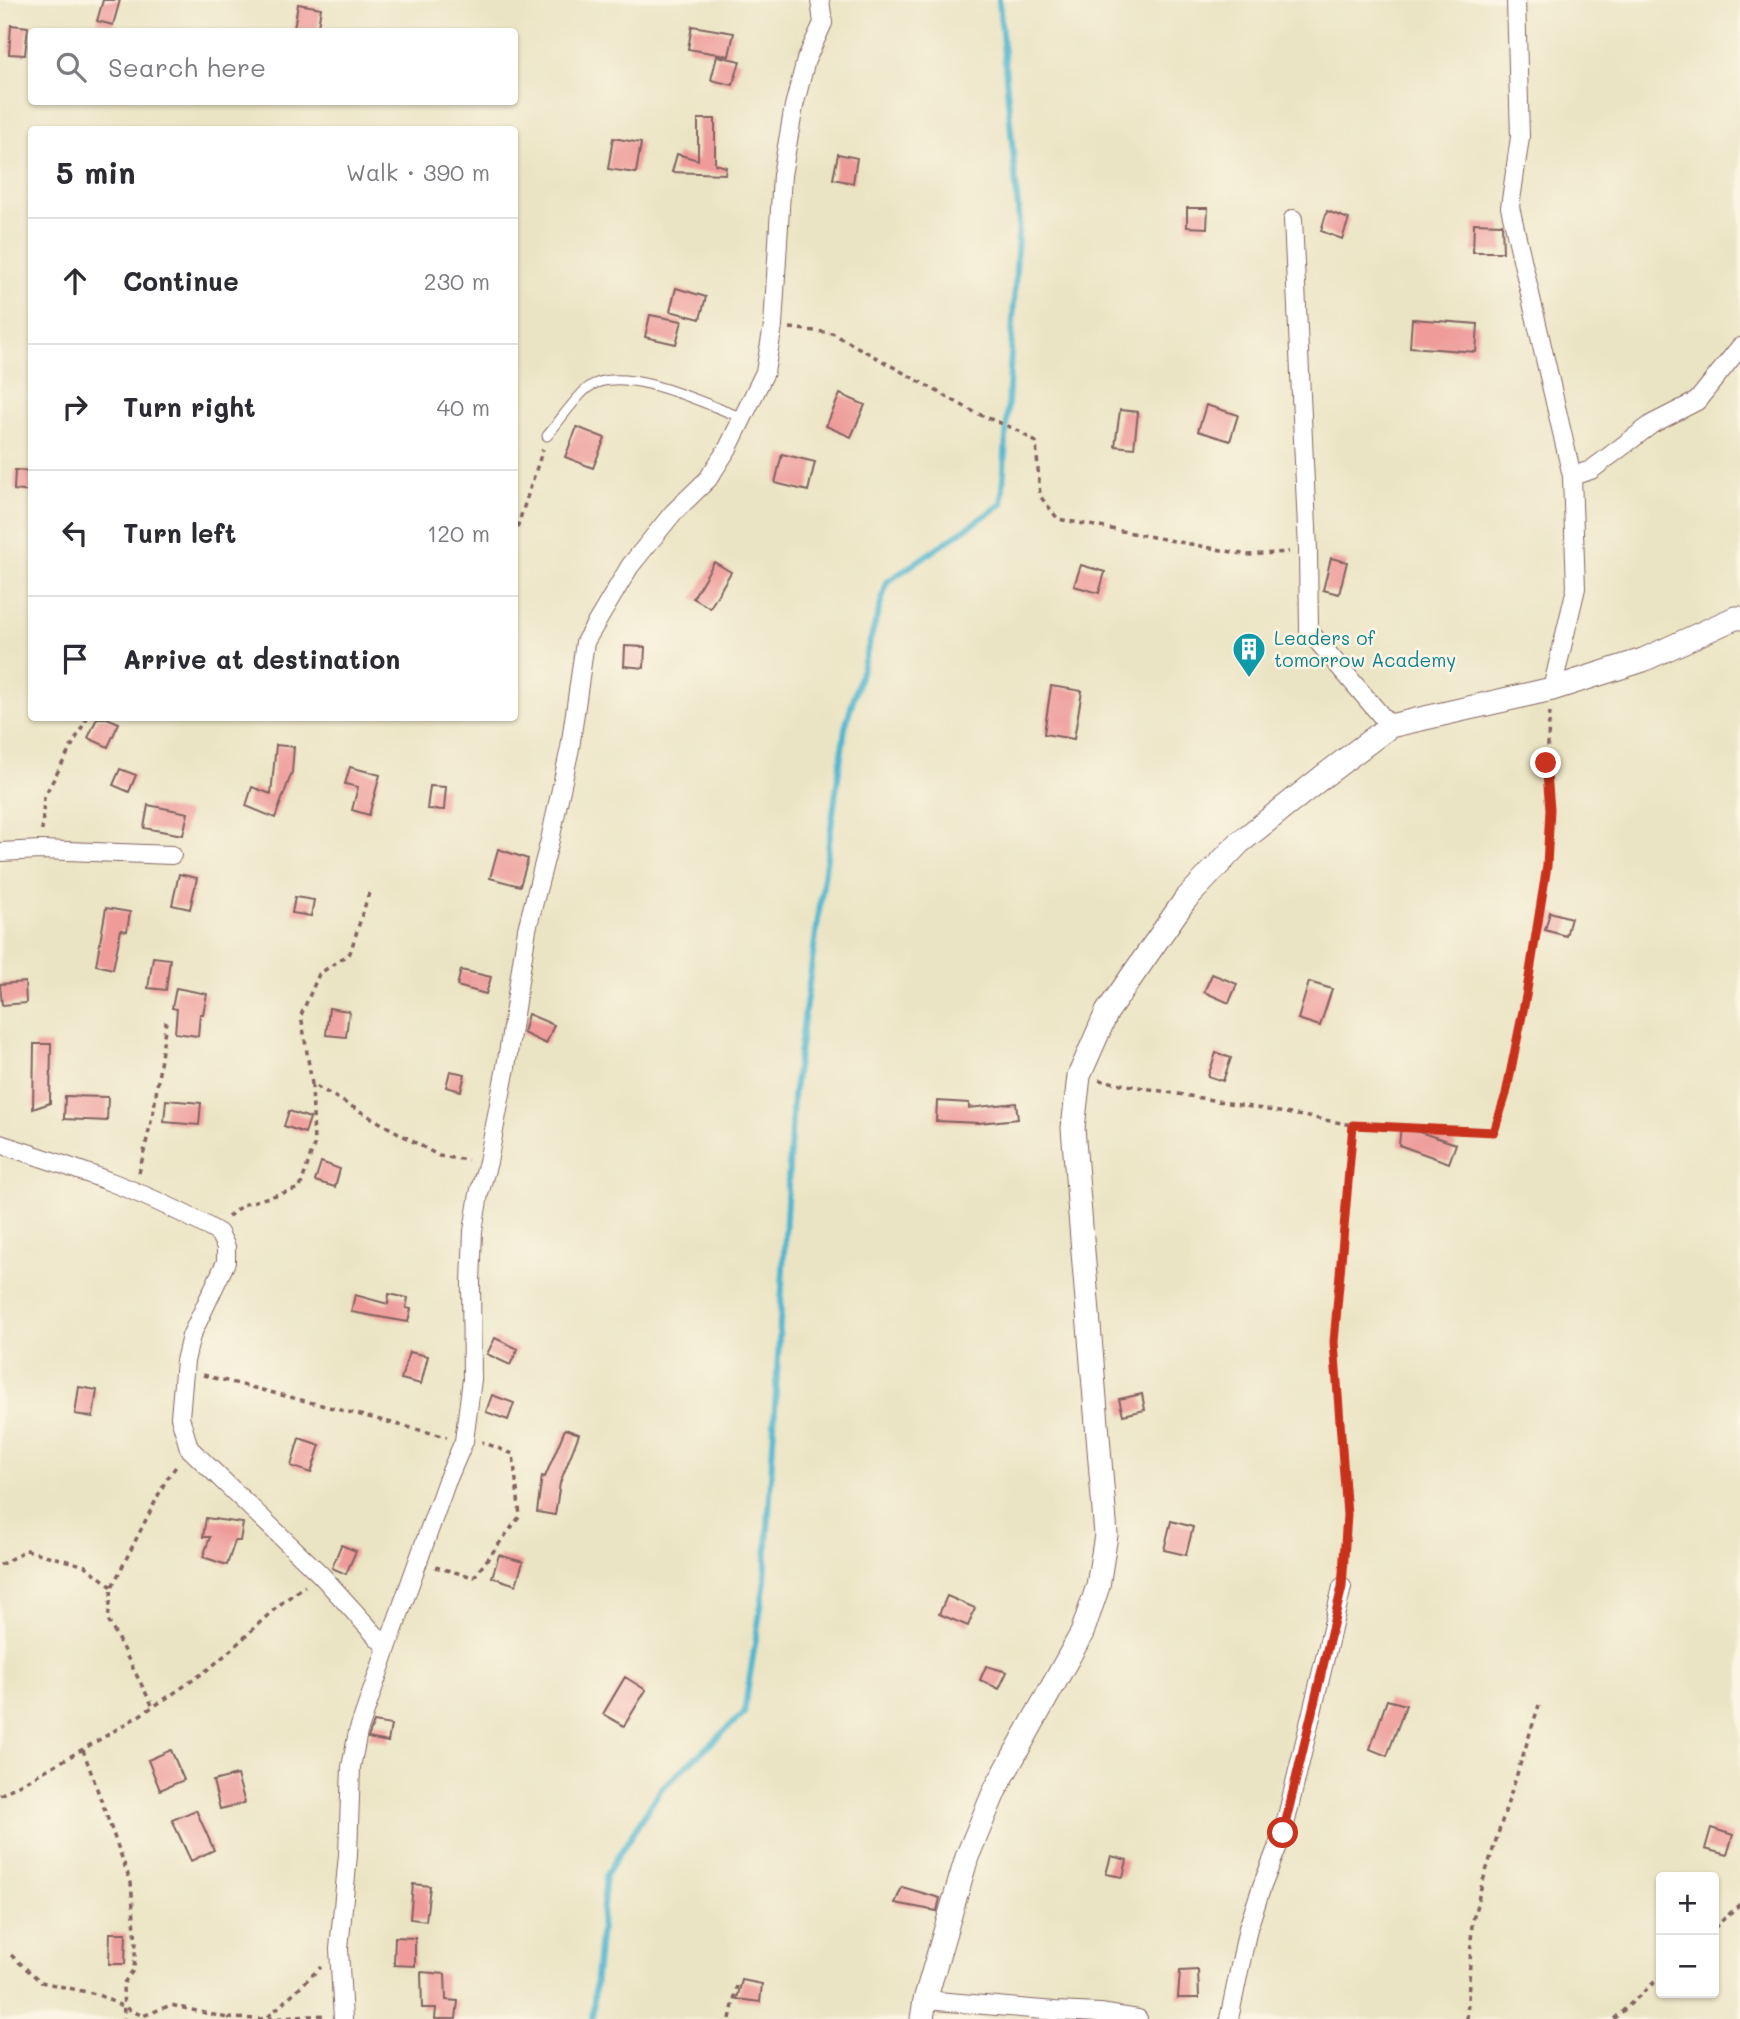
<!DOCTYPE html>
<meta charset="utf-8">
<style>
body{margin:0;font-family:Mali,sans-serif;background:#f2f2f3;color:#2b2b33}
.controls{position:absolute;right:21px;bottom:21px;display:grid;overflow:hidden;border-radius:7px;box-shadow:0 2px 5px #0004}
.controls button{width:63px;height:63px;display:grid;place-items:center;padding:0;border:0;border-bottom:2px solid #e1e1e2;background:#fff;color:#2b2b33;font:35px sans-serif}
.stop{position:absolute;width:21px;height:21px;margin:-16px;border:5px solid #c8321e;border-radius:50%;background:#fff}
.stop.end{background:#c8321e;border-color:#fff;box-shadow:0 2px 7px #0008}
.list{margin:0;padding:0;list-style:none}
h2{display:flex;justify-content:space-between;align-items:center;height:91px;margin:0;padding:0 28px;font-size:30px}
h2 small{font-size:23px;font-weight:400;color:#7c7c81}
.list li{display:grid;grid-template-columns:46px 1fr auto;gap:21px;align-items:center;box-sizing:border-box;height:126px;padding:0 28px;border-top:2px solid #e1e1e2}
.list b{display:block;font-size:26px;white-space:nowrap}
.list em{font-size:23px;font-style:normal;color:#7c7c81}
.icon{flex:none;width:38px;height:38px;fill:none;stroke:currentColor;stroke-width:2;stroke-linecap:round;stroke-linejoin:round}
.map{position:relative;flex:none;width:1740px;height:2019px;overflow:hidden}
.search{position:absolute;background:#fff;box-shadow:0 2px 5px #0004;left:28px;top:28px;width:490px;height:77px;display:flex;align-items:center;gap:18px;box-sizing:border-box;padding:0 24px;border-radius:7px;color:#7c7c81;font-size:26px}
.panel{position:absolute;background:#fff;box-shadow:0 2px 5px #0004;left:28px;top:126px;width:490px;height:595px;border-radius:7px}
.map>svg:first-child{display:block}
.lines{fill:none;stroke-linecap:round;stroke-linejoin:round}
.stream{stroke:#50b5ce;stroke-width:6}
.building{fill:#ee9b9a}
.service-casing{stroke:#826461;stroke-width:11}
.minor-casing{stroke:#826461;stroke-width:20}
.tertiary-casing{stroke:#826461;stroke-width:25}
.path{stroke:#826461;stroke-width:3.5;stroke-dasharray:5 5;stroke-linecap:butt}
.service{stroke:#fff;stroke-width:9}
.minor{stroke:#fff;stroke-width:18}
.tertiary{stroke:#fff;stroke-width:23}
.route{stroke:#c8321e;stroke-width:9}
.labels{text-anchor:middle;stroke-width:5;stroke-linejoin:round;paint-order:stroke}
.culture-label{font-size:19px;fill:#0d838f;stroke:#fcf5e5;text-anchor:start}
</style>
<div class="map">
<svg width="1740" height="2019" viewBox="0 0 1740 2019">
<rect width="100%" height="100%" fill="#fcf5e5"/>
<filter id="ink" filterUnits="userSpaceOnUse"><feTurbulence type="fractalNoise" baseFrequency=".0143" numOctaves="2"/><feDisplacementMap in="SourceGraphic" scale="14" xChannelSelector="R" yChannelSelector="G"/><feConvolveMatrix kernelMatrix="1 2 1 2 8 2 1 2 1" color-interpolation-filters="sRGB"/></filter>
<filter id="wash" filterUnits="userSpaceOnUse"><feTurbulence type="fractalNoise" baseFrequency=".00686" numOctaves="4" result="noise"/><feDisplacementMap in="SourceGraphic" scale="28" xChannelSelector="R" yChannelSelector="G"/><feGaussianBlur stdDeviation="1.57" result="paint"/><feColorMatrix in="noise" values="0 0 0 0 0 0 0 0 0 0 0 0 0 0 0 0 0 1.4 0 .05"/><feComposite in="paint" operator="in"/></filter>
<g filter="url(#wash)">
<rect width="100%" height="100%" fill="#ebe4c4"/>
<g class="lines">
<path class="stream" d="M592 2019 606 1875 661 1789 744 1713 765 1581 793 1097 845 728 887 582 1002 504 1019 219 999 0"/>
</g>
<g id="blocks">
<path class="building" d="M103 0H120L113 25 97 21Z
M298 4 321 8 317 32 294 29Z
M11 25 28 27 25 55 9 54Z
M692 26 734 33 729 56 688 49Z
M717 56 740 61 733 85 711 80Z
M698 119H715V164L726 167 725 174 672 172 677 154 698 160Z
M613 138 641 143 636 173 608 169Z
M838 154 857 158 853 183 833 179Z
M1187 208H1208L1207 228 1187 227Z
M1327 211 1349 219 1342 239 1321 231Z
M1474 223 1502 224 1503 252H1473Z
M676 288 706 297 700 319 670 311Z
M650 315 682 321 676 344 645 337Z
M1412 319 1478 324 1476 352 1410 347Z
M840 394 865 405 851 437 826 426Z
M1206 405 1238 415 1230 441 1198 431Z
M1120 410 1138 412 1134 448 1115 446Z
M577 427 605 438 593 468 565 457Z
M782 454 815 462 808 491 775 483Z
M15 470 32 471V492L14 490Z
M1331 558 1347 562 1339 594 1323 590Z
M714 562 731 572 710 608 693 598Z
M1081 565 1105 572 1099 593 1074 586Z
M625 646 645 647 644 668 624 666Z
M1051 686 1082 691 1074 739 1044 734Z
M97 718H107L119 723 108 747 88 738Z
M276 745 294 747 292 772 275 818 246 806 252 787 271 794Z
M350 767 380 775 369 815 352 810 358 787 345 784Z
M120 769 136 775 129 792 113 785Z
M430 786 446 787 444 810 427 809Z
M148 805 188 813 183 835 144 828Z
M498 849 528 859 520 886 490 878Z
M179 874 197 878 190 909 172 905Z
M295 897 314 900 311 916 292 913Z
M106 908 130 912 127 931 121 930 113 969 96 965Z
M1550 912 1571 918 1566 936 1545 930Z
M153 957 170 959 166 990 148 988Z
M461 970 491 977 486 994 457 986Z
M1212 974 1237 984 1229 1003 1204 992Z
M25 982 26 1003 2 1005 0 984Z
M1309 982 1332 989 1320 1026 1298 1019Z
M176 988 207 994 203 1014H200L198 1036 175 1033 177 1009 172 1008Z
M329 1008 349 1011 346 1037 326 1035Z
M528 1014 554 1025 546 1044 523 1033Z
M34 1044H51L50 1103 33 1109Z
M1216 1053 1231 1058 1223 1081 1208 1076Z
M450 1071 465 1074 461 1091 446 1087Z
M65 1096 108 1097 107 1121 64 1119Z
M166 1100 201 1103 199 1125 164 1122Z
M937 1101 969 1103V1108L1016 1103 1018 1119 979 1123 936 1121Z
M289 1111 310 1118 305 1133 284 1126Z
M1401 1126 1456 1144 1449 1163 1399 1145Z
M321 1162 340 1169 335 1187 315 1181Z
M389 1294 408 1298 406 1308 411 1309 408 1322 351 1312 355 1295 388 1304Z
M495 1338 518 1349 510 1365 487 1354Z
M409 1352 428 1356 421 1384 401 1379Z
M79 1387 97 1390 93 1417 75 1414Z
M1142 1394 1145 1410 1123 1415 1119 1399Z
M492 1395 514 1403 508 1420 486 1412Z
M565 1429 579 1434 560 1483 555 1515 537 1512 542 1476 545 1477Z
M299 1438 320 1445 311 1473 291 1466Z
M206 1518 243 1523 240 1541H235L227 1565 203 1557 210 1537H203Z
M1171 1521 1193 1527 1186 1555 1164 1550Z
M341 1545 356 1551 346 1574 332 1568Z
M499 1555 523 1562 516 1585 492 1577Z
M947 1596 975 1608 968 1626 939 1614Z
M986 1666 1007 1672 999 1689 980 1680Z
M625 1677 646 1690 624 1726 603 1714Z
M1387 1700 1406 1705 1387 1756 1370 1749Z
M374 1722 391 1725 388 1742 368 1738Z
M171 1750 184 1780 160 1790 148 1760Z
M237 1775 245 1803 220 1809 213 1781Z
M196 1810 214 1850 191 1861 172 1820Z
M1711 1828 1733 1835 1727 1855 1705 1849Z
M1111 1856 1127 1860 1123 1877 1106 1874Z
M413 1884 430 1886 426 1921 410 1919Z
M902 1887 940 1898 937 1911 895 1903Z
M110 1933H126L125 1964H109Z
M395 1937 415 1938V1966L394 1965Z
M1198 1970 1199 1998H1178L1180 1971Z
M421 1972 445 1974 446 2000 458 2001 456 2019H435L436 2008H422Z
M742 1980 762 1984 760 2002 737 1999Z"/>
</g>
</g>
<g filter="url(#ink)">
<use href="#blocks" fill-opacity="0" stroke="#826461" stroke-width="2"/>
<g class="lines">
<defs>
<path id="service" d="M547 436C558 423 577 395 589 387 623 363 707 405 743 418"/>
<path id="minor" d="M1516 0 1520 137 1510 207 1572 476 1576 588 1552 689
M1293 219 1308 550 1309 631 1390 726
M1572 476 1591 470 1652 424 1697 401 1740 347
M0 852 41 850 172 855
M0 1144C75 1168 151 1193 219 1233L226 1247V1262L191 1336 185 1361 180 1417 189 1448 321 1575 387 1648
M925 2000 1055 2011 1100 2013 1138 2019
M343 2019 339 1949 348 1855 351 1767 358 1732 387 1648 446 1483 464 1441 472 1379 471 1283 473 1231 479 1194 488 1162 506 1067 527 929 550 840 570 748 585 642 630 566 673 513 708 479 728 448 765 372 773 326 782 175 794 106 806 60 823 23 820 0
M1229 2019 1248 1928 1262 1886 1283 1833 1342 1587"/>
<path id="tertiary" d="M922 2019 925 2000 967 1857 995 1790 1082 1633 1098 1586 1106 1535 1073 1128 1079 1076 1107 1012 1185 900 1239 843 1325 775 1390 726 1552 689 1643 660 1735 618H1740"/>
</defs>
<use href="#service" class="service-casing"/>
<use href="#minor" class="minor-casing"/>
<use href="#tertiary" class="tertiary-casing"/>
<path class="path" d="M790 328 832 333 976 413 1015 429 1036 442 1040 496 1058 519 1248 555 1289 552
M514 537 543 449
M42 831 44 797 87 718
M369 893 350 953 319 974 301 1015 312 1084 439 1156 468 1160
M1099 1080 1353 1125 1494 1132C1517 1059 1528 983 1540 908 1542 894 1546 880 1547 866 1553 814 1544 764 1550 712
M139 1173 154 1109 166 1021
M228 1217 242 1205 300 1188 314 1145 312 1084
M203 1375 447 1437
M0 1565 26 1550 86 1566 112 1587
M435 1567 474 1577 520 1516 513 1454 482 1442
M1343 1570 1347 1515 1334 1342 1353 1125
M152 1705 108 1620 112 1587 166 1480 178 1464
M83 1750 131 1883 136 1942 134 1969 123 1984 124 2019
M0 1795C71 1757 142 1717 207 1670 241 1644 268 1610 305 1586
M1714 1928 1740 1904
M11 1955 41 1982 96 1994 143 2016 171 2005 227 2018
M268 2017 321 1967
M228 2018 267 2019 325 2015
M730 2019 737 1986
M1467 2019 1472 1924 1482 1884 1539 1705
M1614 2019 1661 1976"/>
<use href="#service" class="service"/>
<use href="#minor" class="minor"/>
<use href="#tertiary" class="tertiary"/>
</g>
</g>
<g class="lines" filter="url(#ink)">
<path class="route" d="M1283 1833 1342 1587 1347 1515 1334 1342 1353 1125 1494 1132 1506 1094 1526 996 1547 866 1550 809 1546 763"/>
</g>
<defs>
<symbol id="building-pin" viewBox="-11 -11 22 30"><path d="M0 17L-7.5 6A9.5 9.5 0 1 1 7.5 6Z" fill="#0f9aa8" stroke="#fcf5e5"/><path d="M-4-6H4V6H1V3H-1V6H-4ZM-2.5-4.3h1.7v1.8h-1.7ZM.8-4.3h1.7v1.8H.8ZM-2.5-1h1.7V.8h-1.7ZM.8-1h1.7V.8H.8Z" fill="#fff"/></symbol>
</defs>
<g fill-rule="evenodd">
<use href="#building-pin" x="1230" y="630" width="38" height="52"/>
</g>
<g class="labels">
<g class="culture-label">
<text x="1274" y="645">Leaders of<tspan x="1274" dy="22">tomorrow Academy</tspan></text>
</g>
</g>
</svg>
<div class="controls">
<button>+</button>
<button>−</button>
</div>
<div class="stop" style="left:1283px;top:1833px"></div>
<div class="stop end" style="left:1546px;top:763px"></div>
<div class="search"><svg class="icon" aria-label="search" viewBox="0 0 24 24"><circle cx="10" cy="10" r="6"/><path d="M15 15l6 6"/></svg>Search here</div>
<section class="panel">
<h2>5 min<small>Walk · 390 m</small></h2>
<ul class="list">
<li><svg class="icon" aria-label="ahead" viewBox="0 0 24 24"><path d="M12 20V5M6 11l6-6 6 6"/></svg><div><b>Continue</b></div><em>230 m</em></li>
<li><svg class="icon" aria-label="right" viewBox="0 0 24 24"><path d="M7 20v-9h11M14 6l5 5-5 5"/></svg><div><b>Turn right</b></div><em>40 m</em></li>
<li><svg class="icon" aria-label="left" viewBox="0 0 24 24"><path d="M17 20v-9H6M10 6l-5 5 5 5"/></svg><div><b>Turn left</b></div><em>120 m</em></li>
<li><svg class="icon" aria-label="arrive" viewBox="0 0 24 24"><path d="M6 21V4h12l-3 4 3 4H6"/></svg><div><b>Arrive at destination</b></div></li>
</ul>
</section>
</div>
